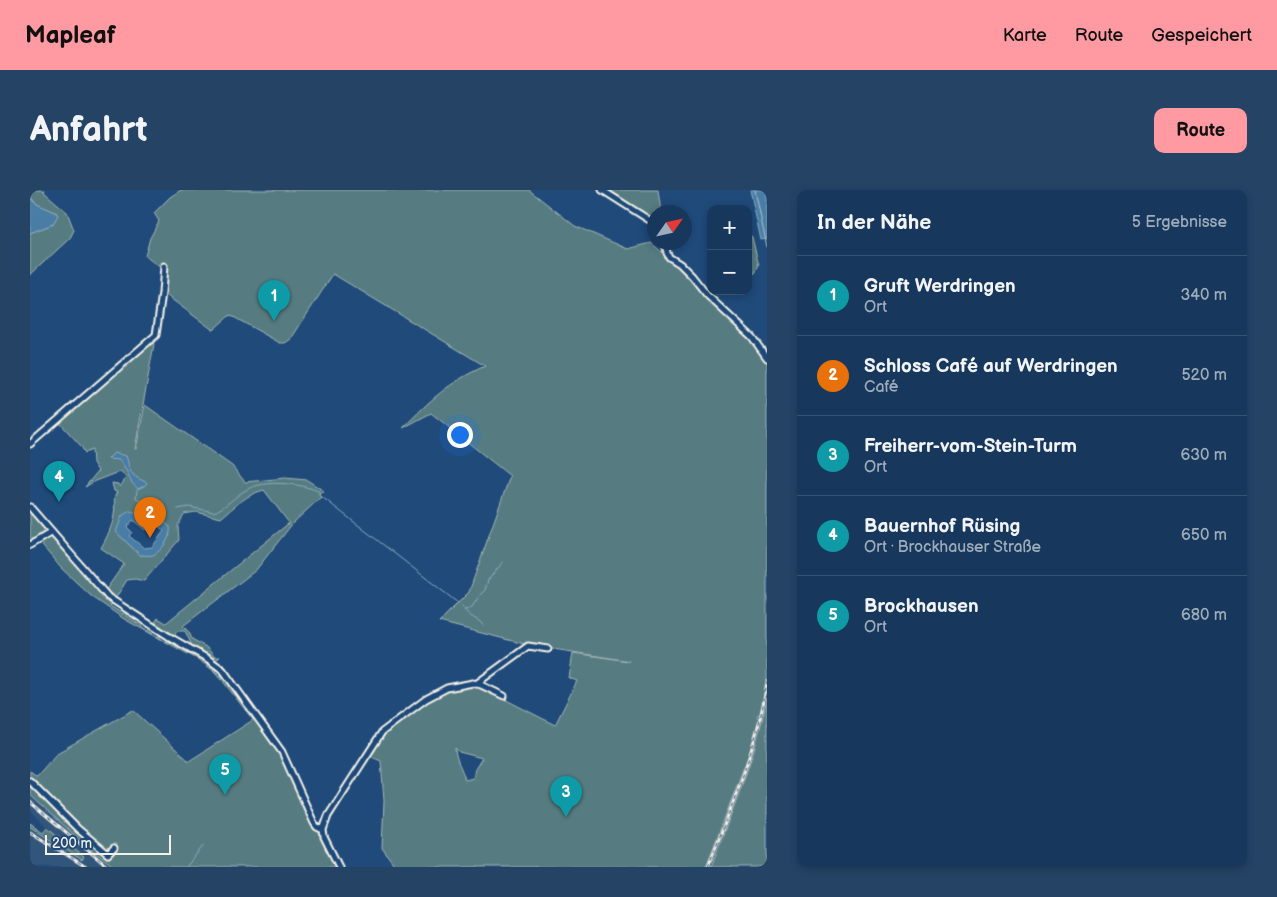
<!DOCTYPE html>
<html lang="de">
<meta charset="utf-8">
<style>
body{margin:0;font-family:"Balsamiq Sans",sans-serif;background:#244365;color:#f1f3f6}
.controls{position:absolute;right:15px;top:15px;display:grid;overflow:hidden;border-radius:10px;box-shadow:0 2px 8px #0003}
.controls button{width:45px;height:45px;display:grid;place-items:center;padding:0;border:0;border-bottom:1px solid #365272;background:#17385c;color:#f1f3f6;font:25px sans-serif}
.compass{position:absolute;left:617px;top:15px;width:45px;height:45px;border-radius:50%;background:#17385c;box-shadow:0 2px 8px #0003;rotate:56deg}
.scale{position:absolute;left:15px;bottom:12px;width:126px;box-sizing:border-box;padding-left:5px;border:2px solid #f4f1e8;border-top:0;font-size:14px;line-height:18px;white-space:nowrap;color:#f4f1e8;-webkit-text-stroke:4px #1f4a7a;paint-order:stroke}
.you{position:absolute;left:429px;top:244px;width:18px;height:18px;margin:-12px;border:4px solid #fff;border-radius:50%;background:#1a73e8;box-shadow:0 0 0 8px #1a73e833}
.badge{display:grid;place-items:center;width:32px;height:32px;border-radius:50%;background:#ff9aa2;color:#fff;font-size:16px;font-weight:700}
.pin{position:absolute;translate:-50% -41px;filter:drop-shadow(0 1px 2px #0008)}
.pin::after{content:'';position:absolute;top:26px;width:18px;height:15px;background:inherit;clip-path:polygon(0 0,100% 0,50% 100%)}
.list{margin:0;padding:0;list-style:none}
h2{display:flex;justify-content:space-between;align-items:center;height:65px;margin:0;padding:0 20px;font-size:21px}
h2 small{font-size:16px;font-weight:400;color:#9eacbb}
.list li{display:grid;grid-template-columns:32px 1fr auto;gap:15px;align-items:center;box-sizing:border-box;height:80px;padding:0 20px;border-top:1px solid #365272}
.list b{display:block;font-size:19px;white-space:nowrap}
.list p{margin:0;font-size:16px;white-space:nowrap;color:#9eacbb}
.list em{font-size:16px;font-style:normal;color:#9eacbb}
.map{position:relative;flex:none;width:737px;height:677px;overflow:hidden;border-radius:10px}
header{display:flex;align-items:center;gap:30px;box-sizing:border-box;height:70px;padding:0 25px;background:#ff9aa2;color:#111}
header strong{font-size:24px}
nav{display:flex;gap:28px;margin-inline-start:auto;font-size:18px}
.intro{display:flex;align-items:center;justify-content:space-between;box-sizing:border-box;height:120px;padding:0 30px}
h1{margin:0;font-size:35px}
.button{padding:12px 22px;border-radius:10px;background:#ff9aa2;color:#111;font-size:18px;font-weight:700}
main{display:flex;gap:30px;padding:0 30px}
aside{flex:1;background:#17385c;border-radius:10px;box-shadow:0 2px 8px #0003}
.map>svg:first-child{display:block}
.built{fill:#32557c}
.green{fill:#577b81;stroke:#a6b6b4;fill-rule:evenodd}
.water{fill:#487da6;stroke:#8dabc0;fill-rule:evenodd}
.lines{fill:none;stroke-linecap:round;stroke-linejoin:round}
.shore{stroke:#afc3ce;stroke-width:1}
.stream{stroke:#8dabc0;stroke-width:1}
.minor-casing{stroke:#f4f1e8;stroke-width:9}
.minor{stroke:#1f4a7a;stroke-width:5}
.rail-casing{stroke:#f4f1e8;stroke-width:3}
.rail{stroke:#1f4a7a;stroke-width:1;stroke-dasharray:4;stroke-linecap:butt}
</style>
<header>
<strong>Mapleaf</strong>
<nav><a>Karte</a><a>Route</a><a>Gespeichert</a></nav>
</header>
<div class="intro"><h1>Anfahrt</h1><a class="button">Route</a></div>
<main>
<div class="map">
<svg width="737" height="677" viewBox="0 0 737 677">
<rect width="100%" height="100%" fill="#1f4a7a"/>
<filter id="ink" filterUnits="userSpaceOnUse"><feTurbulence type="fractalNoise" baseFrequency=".02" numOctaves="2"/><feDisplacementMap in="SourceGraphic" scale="10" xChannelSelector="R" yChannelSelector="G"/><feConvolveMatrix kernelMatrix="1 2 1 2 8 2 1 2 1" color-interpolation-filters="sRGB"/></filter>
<g filter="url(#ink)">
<path class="built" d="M730 528H733V531L721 570 681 677H676L719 565Z
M0 606 61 660 85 677H0V637L52 670 54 667 17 637 0 620Z"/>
<path class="green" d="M0 0H15L14 2 37 22 44 40 40 48 0 85V43L23 34 27 23C14 16 0 16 0 0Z
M151 0H499L545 36 598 59 621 53 644 72 667 93 671 102 700 127 722 148 737 170V503H734L731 525 728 524 727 527 730 528 720 561 676 677H366L352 658 354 611 351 571 339 566 347 550 385 516 426 496H449L525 535 547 491 539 488 543 463 599 471 498 455 409 432 439 402 480 286 401 223 373 238C400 210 419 192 455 176L303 84 261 149 255 153H250L200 125 183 140 133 103 136 81 138 75 133 73 131 78 115 66 120 48 129 31 124 23 140 7ZM425 558 429 562 452 568 445 579 443 588 435 590C432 577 426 572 425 558Z
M574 0H628L631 22H624V30Z
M718 43 722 47 729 76 725 83 718 84Z
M123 151 124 154 105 259H106L115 215 202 276 215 292 255 288 277 290 294 301 288 304 291 307 263 333 226 380 153 436 159 442 162 449 176 457 185 467H190L184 471 163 458 155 441H147L143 448 138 445 140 442 135 439 133 442 131 440 133 438 126 433 123 435 128 428 136 433 259 333 234 300C217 304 204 317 191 328L166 322 154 324 148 336 149 350 114 391 105 389 97 390 85 409 75 401 94 374 71 358C77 347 82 337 84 325 86 317 82 309 87 302L84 301 82 293 88 294 90 297 96 288 91 281 65 291 55 297 68 281 63 273 62 260 55 263 51 256 29 232ZM104 322C111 324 117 328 124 323L140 345C130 359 128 366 110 365L86 342Z
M0 320 18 341 0 354Z
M19 346 23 347 74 406 75 410 82 413 80 416 93 424 95 422 97 424 96 426 109 434 111 432 112 433 111 436 118 441 120 438 122 439 120 442 128 447 130 444 131 445 130 448 136 452 138 449 145 455H147L146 456 176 472 177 471 178 472 177 475 183 480 186 477 187 478 185 481 190 486 194 484 238 545 241 552 244 554 260 583 258 585 268 599 309 677H85L61 660 0 605V581L7 586 27 563 103 520 159 571 223 530 192 490 184 481 169 470 94 429 61 406 31 378 9 352Z
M737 508V677H681C701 622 726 567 737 508Z
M0 633 13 642 17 637 54 667 52 670 0 637Z"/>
<path class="water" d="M720 0H737V49L731 50Z
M0 7C4 17 21 17 28 25L23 34 0 43Z
M84 263 96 266C99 273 98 282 106 287 110 290 113 290 117 293L114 296 108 299 102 293 97 282 89 270 78 269Z
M99 321C108 322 116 329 125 323L127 326 140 337C142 346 132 361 123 365 119 366 114 365 110 365L86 342 92 326ZM103 330 115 340 123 331 134 341 122 357 114 358 99 346 102 342 97 337Z"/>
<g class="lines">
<path class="shore" d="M725 0 737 57"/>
<path class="stream" d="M107 300 106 308 124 316 125 319
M292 307 428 413
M148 319 159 317 184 322C196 317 205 306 216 300 234 289 272 293 290 302
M432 416 436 420 442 417 450 405 455 400 458 390 473 372
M434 419C439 428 448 428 453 435
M156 677 174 655"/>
<defs>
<path id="minor" d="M572 0 624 33
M635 52 637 63 639 67 650 74 662 86 677 105 722 147 737 168
M0 254 126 145 132 103 134 76
M0 317 78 407 138 446 178 469 193 480 252 562 284 633 287 637 293 640
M0 355 22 342
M446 494 498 456 518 459
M0 591 48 639 78 664 84 658
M309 677 294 647 293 640 298 626 352 542 396 509 417 498 443 493 451 495 474 506"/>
</defs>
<use href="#minor" class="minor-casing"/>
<use href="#minor" class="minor"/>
<defs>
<path id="rail" d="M0 612 78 677
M0 642 56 677
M678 677C701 616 728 557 737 492"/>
</defs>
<use href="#rail" class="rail-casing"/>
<use href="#rail" class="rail"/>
</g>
</g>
</svg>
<div class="controls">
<button>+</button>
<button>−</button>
</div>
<svg class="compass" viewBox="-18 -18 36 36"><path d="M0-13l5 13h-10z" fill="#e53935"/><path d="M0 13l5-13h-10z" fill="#9eacbb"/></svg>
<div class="scale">200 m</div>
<div class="you"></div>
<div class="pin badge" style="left:244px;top:131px;background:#0f9aa8">1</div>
<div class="pin badge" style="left:120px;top:348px;background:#e8710a">2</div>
<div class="pin badge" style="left:536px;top:627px;background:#0f9aa8">3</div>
<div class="pin badge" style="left:29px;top:312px;background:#0f9aa8">4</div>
<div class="pin badge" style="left:195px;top:605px;background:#0f9aa8">5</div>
</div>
<aside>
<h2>In der Nähe<small>5 Ergebnisse</small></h2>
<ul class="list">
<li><span class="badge" style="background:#0f9aa8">1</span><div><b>Gruft Werdringen</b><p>Ort</p></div><em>340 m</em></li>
<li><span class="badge" style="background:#e8710a">2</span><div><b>Schloss Café auf Werdringen</b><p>Café</p></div><em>520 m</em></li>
<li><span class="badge" style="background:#0f9aa8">3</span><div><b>Freiherr-vom-Stein-Turm</b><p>Ort</p></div><em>630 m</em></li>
<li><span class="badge" style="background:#0f9aa8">4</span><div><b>Bauernhof Rüsing</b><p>Ort · Brockhauser Straße</p></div><em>650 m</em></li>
<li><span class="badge" style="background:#0f9aa8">5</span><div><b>Brockhausen</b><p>Ort</p></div><em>680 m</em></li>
</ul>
</aside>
</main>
